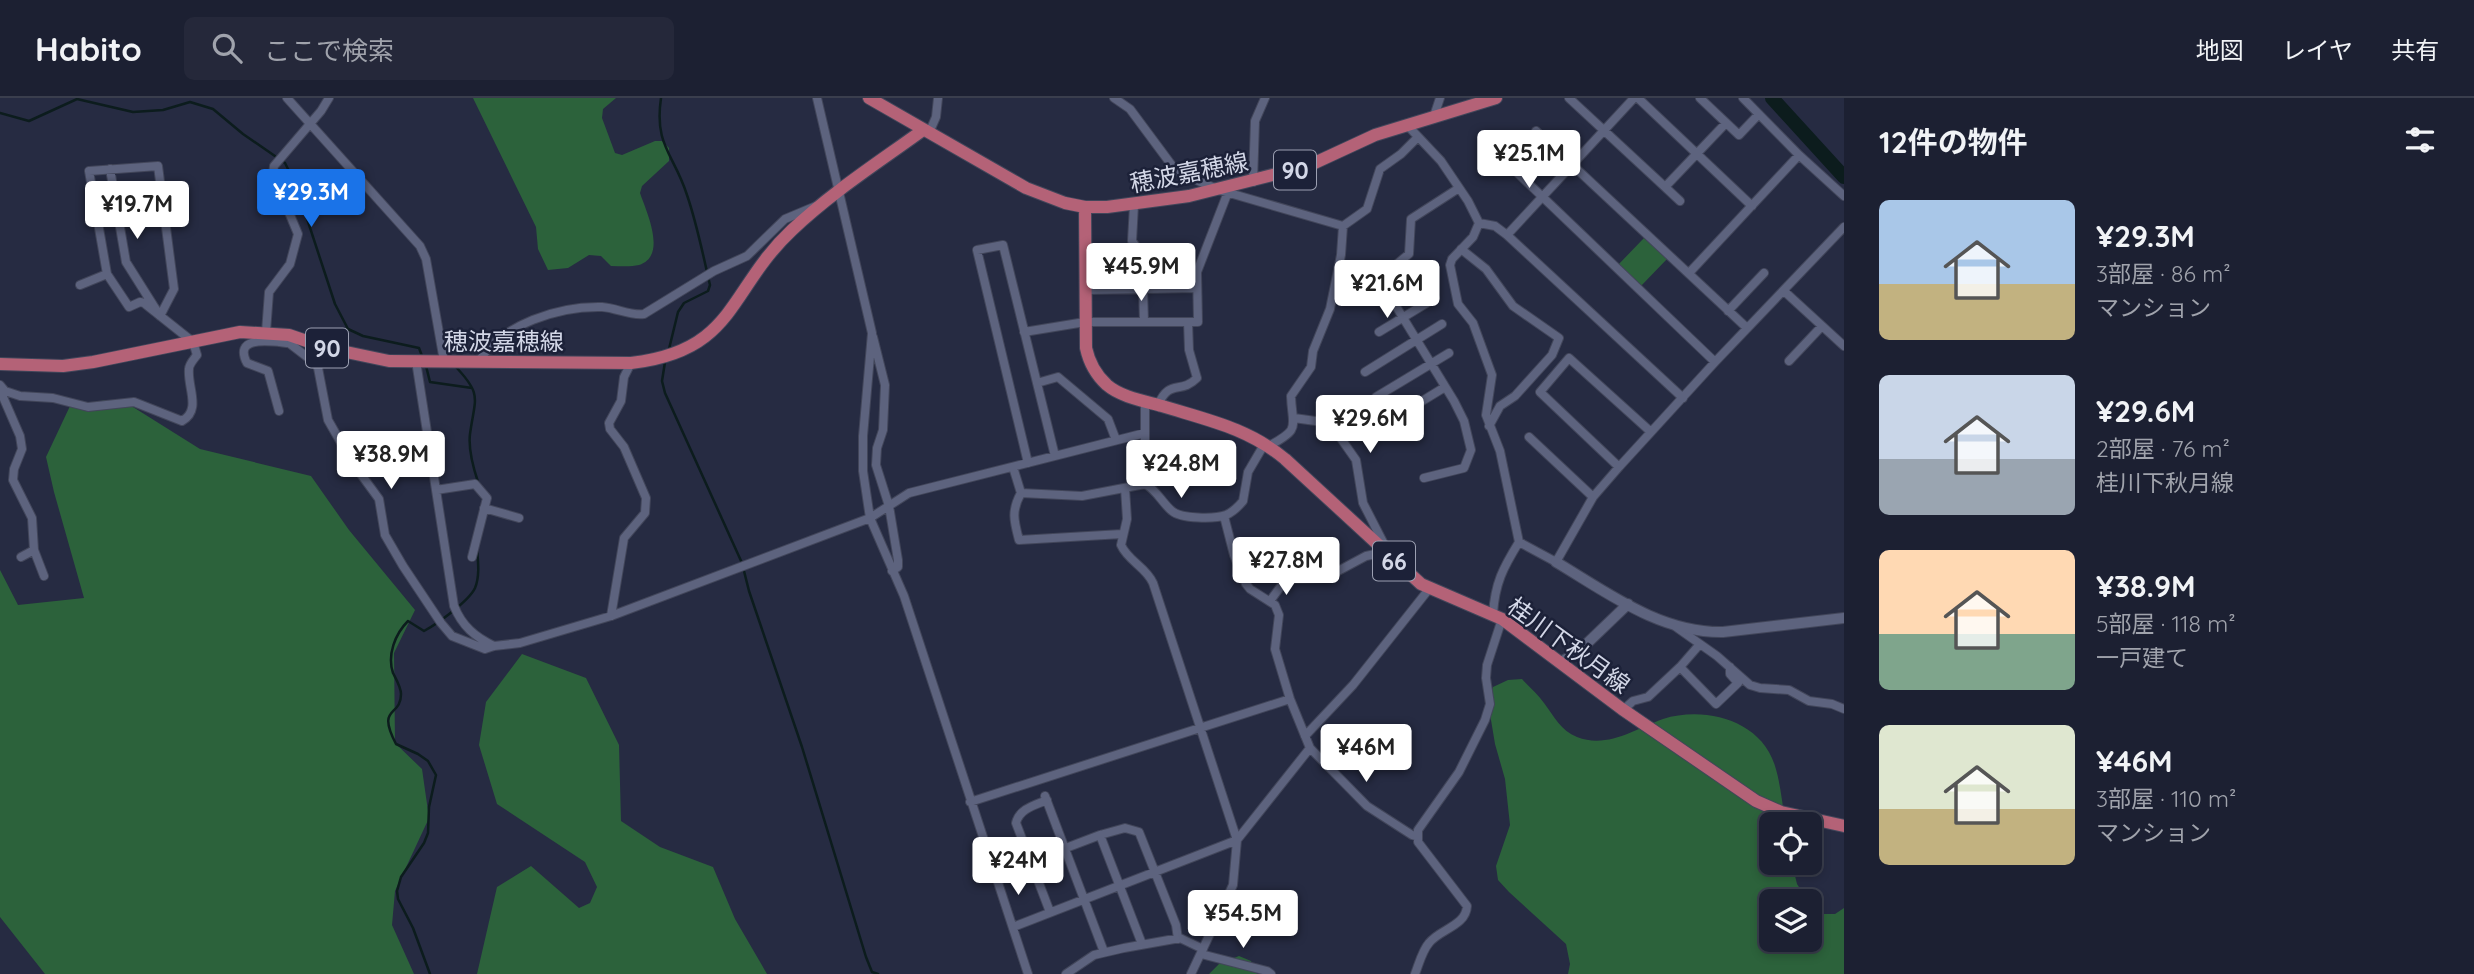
<!DOCTYPE html>
<html lang="ja">
<head>
<meta charset="utf-8">
<style>
  :root { --surface:#1c2032; --page:#25283a; --text:#f1f3f6; --muted:#a0a3ac; --line:#3a3e4d; --accent:#1a73e8 }
  body { margin:0; font-family:Quicksand,"Noto Sans JP",sans-serif; background:var(--page); color:var(--text); height:100vh; display:flex; flex-direction:column; font-size:26px; white-space:nowrap }
  * { box-sizing:border-box; margin:0 }
  p { font-size:23px; color:var(--muted) }
  .icon { flex:none; width:38px; height:38px; fill:none; stroke:currentColor; stroke-width:2; stroke-linecap:round; stroke-linejoin:round }
  .map { position:relative; flex:1; overflow:hidden }
  .sheet { display:flex; flex-direction:column; background:var(--surface); width:630px }
  .sheet>* { flex:none }
  .buttons { position:absolute; left:1759px; top:714px; display:grid; gap:14px }
  .buttons a { display:grid; place-items:center; width:63px; height:63px; border-radius:10px; background:var(--surface); box-shadow:0 4px 10px #0003,0 0 0 2px var(--line); font-size:35px }
  .price { position:absolute; translate:-50% -60px; padding:0 16px; border-radius:7px; background:#fff; color:#222; font-size:23px; line-height:46px; filter:drop-shadow(0 2px 4px #0008) }
  .price::after { content:''; position:absolute; left:50%; top:42px; width:21px; height:16px; margin-left:-10px; background:inherit; clip-path:polygon(0 0,100% 0,50% 100%) }
  .price.current { background:var(--accent); color:#fff }
  ul { padding:0; list-style:none }
  li { display:flex; align-items:center; gap:21px; height:175px; padding:0 35px }
  li span { display:grid; place-items:center; flex:none; width:196px; height:140px; border-radius:10px; color:#555 }
  li>.icon { margin-inline-start:auto }
  span .icon { width:84px; height:84px; fill:#fffc; stroke-width:1 }
  li b { font-size:30px }
  h2 { display:flex; justify-content:space-between; align-items:center; height:84px; padding:0 35px; font-size:30px }
  header { display:flex; align-items:center; gap:42px; box-sizing:border-box; height:98px; padding:0 35px; background:var(--surface); border-bottom:2px solid var(--line) }
  header strong { font-size:33px }
  nav { display:flex; gap:38px; margin-inline-start:auto; font-size:24px }
  .search { width:490px; height:63px; background:var(--page); display:flex; align-items:center; gap:18px; box-sizing:border-box; padding:0 24px; border-radius:10px; color:var(--muted); font-size:26px }
  main { display:flex; flex:1; min-height:0 }
  .map>svg:first-child { display:block }
</style>
</head>
<body>
<header>
<strong>Habito</strong>
<div class="search"><svg class="icon" aria-label="search" viewBox="0 0 24 24"><circle cx="10" cy="10" r="6"/><path d="M15 15l6 6"/></svg>ここで検索</div>
<nav><a>地図</a><a>レイヤ</a><a>共有</a></nav>
</header>
<main>
<div class="map">
<svg width="1844" height="876" viewBox="0 0 1844 876">
  <rect width="100%" height="100%" fill="#262b42"/>
  <path fill="#2c623b" d="M473,0H616L603,11L602,20L615,55L622,57L655,43H662L669,50V63L642,88L640,95C646,113 668,158 639,167C631,169 620,168 611,168L601,158L589,157L568,170L548,172L538,151L536,129Z
    M1644,140L1667,161L1640,189L1617,168Z
    M107,302L125,304L200,351L311,378L349,432L415,512L394,555L395,645L422,671L429,720L395,793L392,827L414,876H45L0,819V472L18,507L84,500L54,394L46,359L70,308Z
    M522,556L586,580L619,647L621,723L660,749L713,769L735,821L767,876H477L497,789L531,768L579,810L590,805L597,789L585,764L497,706L479,647L486,604Z
    M1522,581C1529,589 1538,596 1544,605C1554,618 1561,633 1577,639C1607,651 1635,631 1663,621C1705,608 1761,622 1775,668C1781,687 1782,707 1786,726H1771V765H1792L1797,786L1808,803H1771V842H1810V805L1817,816H1835L1844,810V876H1568L1570,866L1566,846L1509,794L1498,782L1496,768L1510,727L1505,681L1495,646L1488,604L1493,589L1508,582Z
    M1239,858L1251,863L1257,876H1209L1219,866Z"/>
  <g fill="none" stroke-linecap="round" stroke-linejoin="round">
    <path stroke="#0c1c1d" stroke-width="2.5" d="M661,0C654,48 674,56 687,97C697,126 703,157 710,187L708,193L684,205L678,214L669,251
      M0,15L29,23L77,1L133,14L163,12L190,4L213,11L243,36L285,65L296,87L335,206L348,231L363,238L419,250L422,258
      M665,264L662,283L665,295L742,465L749,493L802,649L866,859L872,874L878,876
      M454,267C483,297 475,299 470,336C468,352 473,369 478,384
      M426,268L430,284L472,290
      M430,876L413,830L398,801L397,793L401,779L424,745L428,735L429,709L436,677L428,663L418,656L396,646C376,607 401,620 401,596C401,589 396,581 393,575C387,557 395,536 408,523L424,533C437,526 469,503 475,490C480,478 478,463 477,451"/>
    <path stroke="#0c1c1d" stroke-width="14" d="M1772,0L1844,79"/>
    <defs>
      <path id="street" d="M287,0L420,148L426,161L444,263
        M817,0L872,235L863,338V373L870,420L904,498L1028,876
        M1114,0L1130,11L1176,73L1219,92L1343,128L1367,111L1380,71L1401,56L1417,40
        M1569,0L1665,89L1726,25
        M1638,0L1752,108
        M1700,0L1739,37L1758,17
        M1743,0L1799,57L1844,98
        M1433,21L1440,0
        M1408,28L1441,63L1468,103L1479,125L1473,139L1452,161L1450,167L1458,206L1473,225L1492,277L1486,317L1500,353L1519,444C1503,470 1495,485 1493,516
        M1536,33L1747,230
        M929,35L936,19L938,0
        M1505,63L1715,264
        M1253,84L1255,23L1265,0
        M1665,89L1680,103
        M1134,107L1132,143L1142,157L1144,224
        M1479,125L1495,128L1507,137L1683,300
        M1507,137L1634,0
        M1461,151L1486,171L1513,208L1559,240L1552,257L1515,298L1500,308L1489,328
        M1689,175L1799,57
        M80,187L107,176
        M1085,192L1196,190
        M1784,193L1844,248
        M1389,198L1423,179
        M1728,213L1764,175
        M266,234L269,194L290,166L298,136L273,76L274,68L321,13L329,0
        M1024,234L1085,224H1188
        M1379,234L1435,200
        M289,237V245L315,265L318,270L328,322L352,364L379,401L385,437L403,468L441,525L452,538L485,551L494,548L520,545L611,518L870,420L909,395L1145,335
        M873,239L885,287L883,332L877,350L876,367L889,408L898,462V469L892,473
        M416,263L454,508C462,528 475,539 494,548
        M1789,263L1822,228
        M478,264C503,226 558,208 602,209C617,210 630,218 644,216L714,173L747,158L785,121L816,108
        M1365,274L1442,226
        M1037,285L1058,279L1108,321L1116,342
        M0,287L5,293L20,298L53,300L88,309L134,304L182,323C202,312 187,289 189,271C189,266 194,261 197,257L193,244L144,205L140,204L129,209L107,176L89,73L158,68L174,191L160,218L126,164L110,71
        M0,292L20,338L22,351L14,371L13,382L32,420L34,452L44,478
        M1376,299L1449,255
        M1158,307C1170,280 1180,297 1197,280L1189,252L1188,224H1198L1197,174L1228,94
        M279,313L268,273L247,265C232,236 274,244 289,245
        M1388,324L1445,289
        M1529,339L1593,399
        M1269,348C1302,330 1292,330 1291,298L1311,269L1313,253L1330,211L1341,157L1343,128
        M1028,365L977,152L1003,147L1055,358
        M1013,369L1021,395L1082,398L1145,386C1157,392 1162,405 1172,413C1181,421 1215,421 1226,417C1233,414 1238,409 1243,403L1248,374L1265,345
        M1619,369L1540,294L1569,260L1651,334
        M1424,380L1464,370L1471,352L1464,323L1454,303L1383,187L1386,175L1409,156L1411,121L1459,90
        M1145,386V304
        M1125,390L1127,421L1121,447C1128,463 1146,469 1153,485L1237,742L1233,787L1191,876
        M436,392L475,386L487,400L472,459
        M1021,395C1011,413 1014,423 1019,442L1122,436
        M484,410L519,420
        M1224,418L1234,457L1246,486L1250,491L1275,507L1279,517L1275,551L1290,601L1310,650L1367,708L1412,737L1416,738
        M1519,444L1556,464L1593,399L1619,369L1715,264L1844,129
        M21,459L34,452
        M1270,503L1281,488L1292,481L1325,480L1366,458L1385,454L1383,444L1363,405L1356,362L1330,325L1294,320
        M611,518L624,440L645,415L646,400L624,349L610,331L609,325L621,303L624,279L631,265
        M1676,529L1717,558L1750,587L1760,590L1789,592L1809,603L1832,606L1844,611
        M1700,546L1680,569L1716,606L1738,585L1730,576V569
        M1623,612L1633,603L1648,599L1680,569
        M1305,638L1353,587L1429,491
        M1045,698L1104,854
        M1047,702C1035,707 1019,711 1016,725L1050,814
        M970,704L1290,601
        M1100,737L1125,730L1139,734L1176,827L1178,841
        M995,777L1100,737L1142,846
        M1013,829L1237,742L1310,650
        M1201,856L1267,873L1271,876
        M1066,876L1094,857L1124,850L1180,840L1203,851
        M1415,876C1419,866 1422,853 1429,845C1440,831 1466,828 1467,808L1418,744V732L1459,674L1485,622L1490,606L1486,580L1487,567L1502,521"/>
      <path id="secondary" d="M1556,464C1608,495 1660,535 1723,534L1844,520
        M1561,564L1578,554L1628,506"/>
      <path id="primary" d="M869,0L1026,90L1065,105L1085,109H1107L1189,98L1308,68L1375,37L1496,0
        M1085,109L1086,250C1089,264 1096,277 1107,287C1121,299 1144,303 1162,308C1207,322 1248,330 1285,361L1421,486L1502,521L1622,611L1756,703L1781,714L1844,728
        M0,266L63,268L93,264L240,234L289,237L327,250L389,263L631,265C736,253 728,192 792,132C832,94 879,64 923,32"/>
    </defs>
    <use href="#street" stroke="#42465a" stroke-width="10"/>
    <use href="#secondary" stroke="#42465a" stroke-width="12"/>
    <use href="#primary" stroke="#42465a" stroke-width="14"/>
    <use href="#street" stroke="#5d637e" stroke-width="8"/>
    <use href="#secondary" stroke="#5d637e" stroke-width="10"/>
    <use href="#primary" stroke="#b46277" stroke-width="12"/>
  </g>
  <g text-anchor="middle" dominant-baseline="central" stroke-width="5" stroke-linejoin="round" paint-order="stroke">
    <g fill="#1c2138" stroke="#9ca0b2" stroke-width="2">
      <rect x="1274" y="52.5" width="42" height="39" rx="5"/>
      <rect x="306" y="230.5" width="42" height="39" rx="5"/>
      <rect x="1373" y="443.5" width="42" height="39" rx="5"/>
    </g>
    <g font-size="23" font-weight="bold" fill="#d3d7e7">
      <text x="1295" y="72">90</text>
      <text x="327" y="250">90</text>
      <text x="1394" y="463">66</text>
    </g>
    <g font-size="24" fill="#d3d7e7" stroke="#1c2138">
      <text transform="translate(1189 74) rotate(-11)">穂波嘉穂線</text>
      <text x="504" y="243">穂波嘉穂線</text>
      <text transform="translate(1569 547) rotate(36)">桂川下秋月線</text>
    </g>
  </g>
</svg>
<div class="buttons">
<a><svg class="icon" aria-label="locate" viewBox="0 0 24 24"><circle cx="12" cy="12" r="6"/><path d="M12 2v4M12 18v4M2 12h4M18 12h4"/></svg></a>
<a><svg class="icon" aria-label="layers" viewBox="0 0 24 24"><path d="M12 4l9 5-9 5-9-5zM3 14l9 5 9-5"/></svg></a>
</div>
<b class="price" style="left:1529px;top:92px">¥25.1M</b>
<b class="price current" style="left:311px;top:131px">¥29.3M</b>
<b class="price" style="left:137px;top:143px">¥19.7M</b>
<b class="price" style="left:1141px;top:205px">¥45.9M</b>
<b class="price" style="left:1387px;top:222px">¥21.6M</b>
<b class="price" style="left:1370px;top:357px">¥29.6M</b>
<b class="price" style="left:391px;top:393px">¥38.9M</b>
<b class="price" style="left:1181px;top:402px">¥24.8M</b>
<b class="price" style="left:1286px;top:499px">¥27.8M</b>
<b class="price" style="left:1366px;top:686px">¥46M</b>
<b class="price" style="left:1018px;top:799px">¥24M</b>
<b class="price" style="left:1243px;top:852px">¥54.5M</b>
</div>
<section class="sheet">
<h2>12件の物件<svg class="icon" aria-label="filters" viewBox="0 0 24 24"><path d="M4 7h16M4 17h16"/><circle cx="9" cy="7" r="2"/><circle cx="15" cy="17" r="2"/></svg></h2>
<ul>
<li><span style="background:linear-gradient(#a9c7e8 60%,#c2b280 0)"><svg class="icon" aria-label="home" viewBox="0 0 24 24"><path d="M3 11l9-7 9 7M6 9v11h12V9"/></svg></span><div><b>¥29.3M</b><p>3部屋 · 86 m²</p><p>マンション</p></div></li>
<li><span style="background:linear-gradient(#c9d6e8 60%,#9aa5b1 0)"><svg class="icon" aria-label="home" viewBox="0 0 24 24"><path d="M3 11l9-7 9 7M6 9v11h12V9"/></svg></span><div><b>¥29.6M</b><p>2部屋 · 76 m²</p><p>桂川下秋月線</p></div></li>
<li><span style="background:linear-gradient(#ffd9b3 60%,#7fa58c 0)"><svg class="icon" aria-label="home" viewBox="0 0 24 24"><path d="M3 11l9-7 9 7M6 9v11h12V9"/></svg></span><div><b>¥38.9M</b><p>5部屋 · 118 m²</p><p>一戸建て</p></div></li>
<li><span style="background:linear-gradient(#dfe7d0 60%,#c2b280 0)"><svg class="icon" aria-label="home" viewBox="0 0 24 24"><path d="M3 11l9-7 9 7M6 9v11h12V9"/></svg></span><div><b>¥46M</b><p>3部屋 · 110 m²</p><p>マンション</p></div></li>
</ul>
</section>
</main>
</body>
</html>
